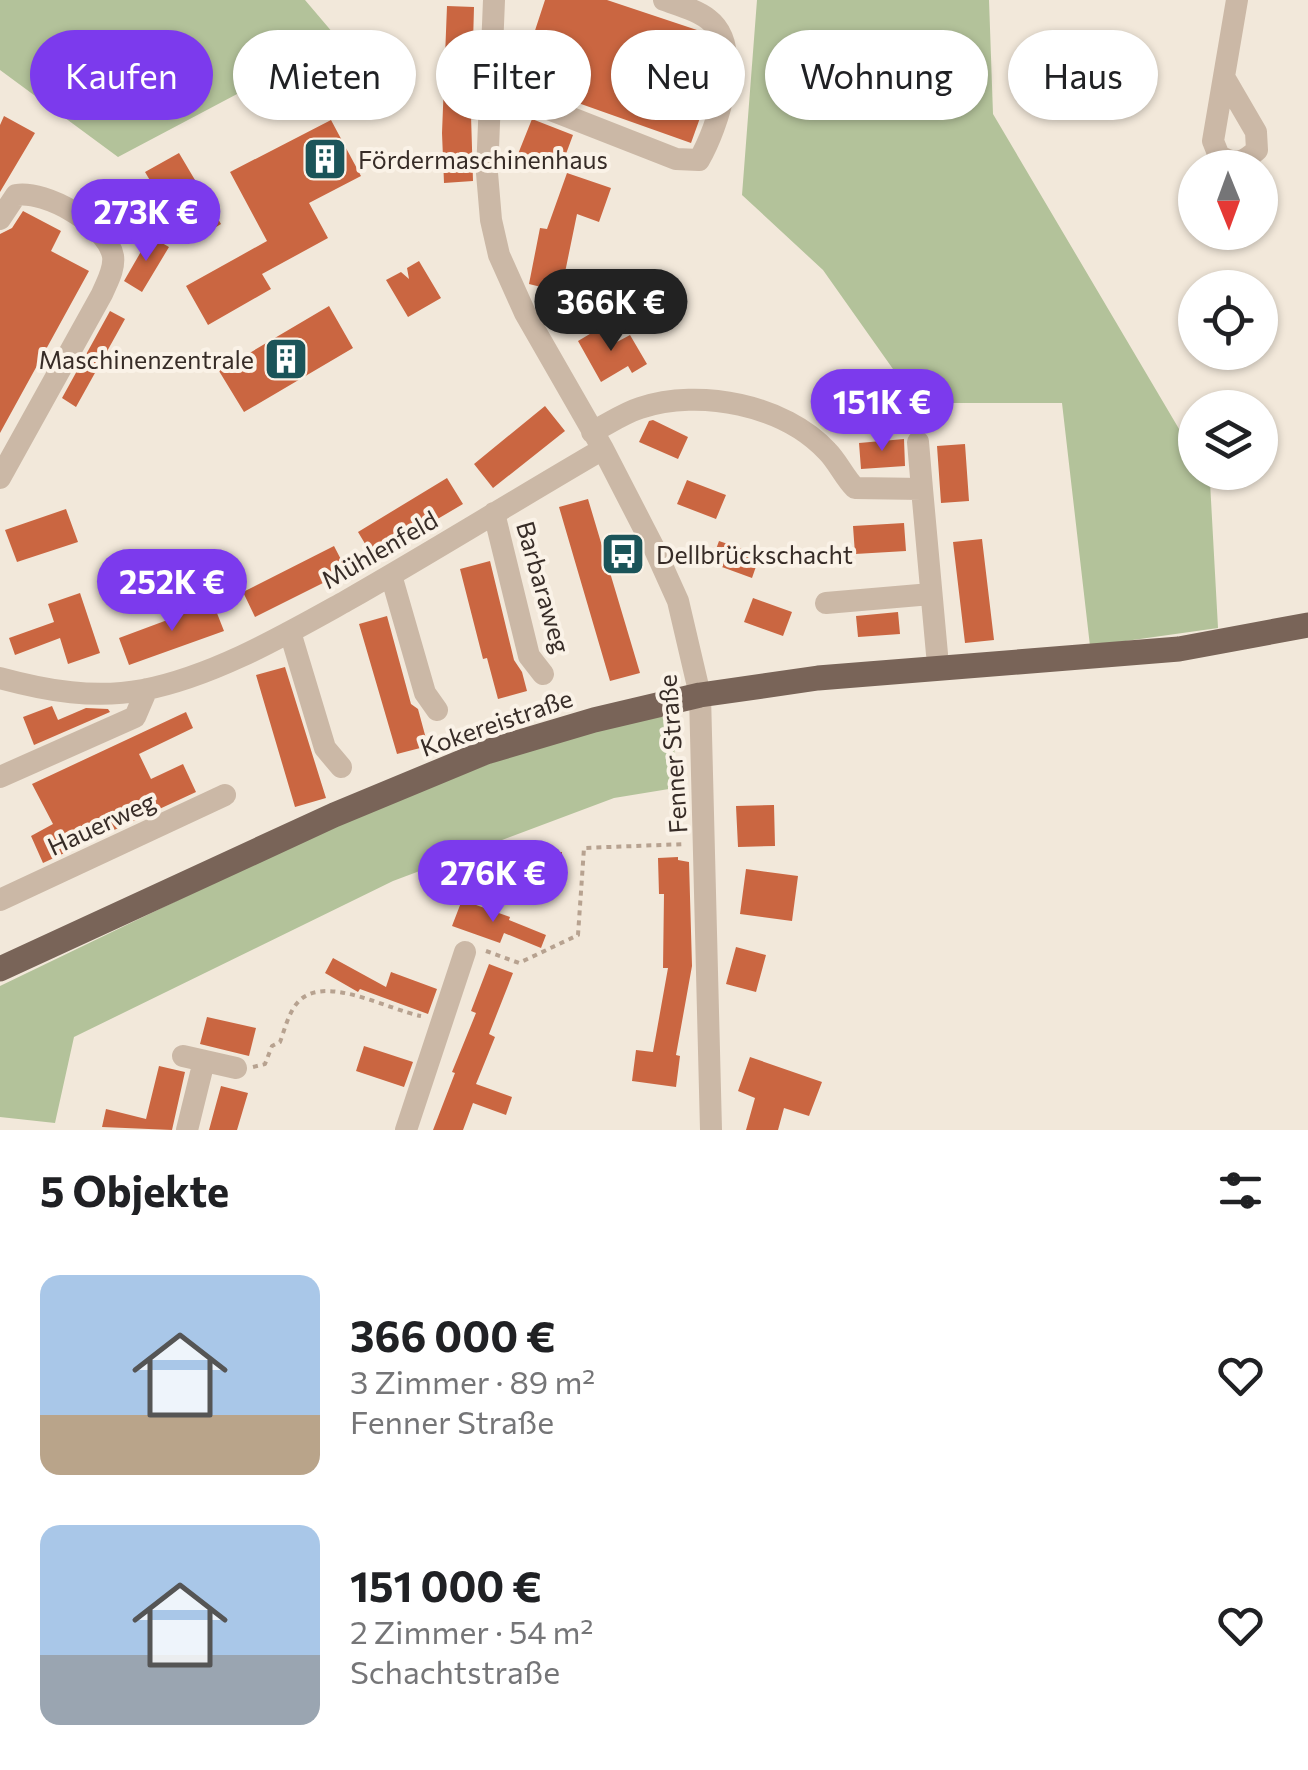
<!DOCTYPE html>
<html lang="de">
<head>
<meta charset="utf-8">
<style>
  :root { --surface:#fff; --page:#f6f6f6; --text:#202124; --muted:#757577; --accent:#7c3aed }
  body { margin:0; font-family:Commissioner,sans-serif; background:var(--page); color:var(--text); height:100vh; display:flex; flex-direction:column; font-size:38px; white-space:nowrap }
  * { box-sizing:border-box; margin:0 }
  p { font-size:32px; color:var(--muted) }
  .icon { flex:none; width:55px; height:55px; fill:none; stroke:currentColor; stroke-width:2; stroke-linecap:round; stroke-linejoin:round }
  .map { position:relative; height:1130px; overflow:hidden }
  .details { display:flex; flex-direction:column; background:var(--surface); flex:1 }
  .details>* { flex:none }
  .banner { position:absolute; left:30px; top:30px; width:1250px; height:90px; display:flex; gap:20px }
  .needle { width:65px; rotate:179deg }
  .tools { position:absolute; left:1178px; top:150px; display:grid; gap:20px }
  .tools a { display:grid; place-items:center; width:100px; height:100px; border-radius:50%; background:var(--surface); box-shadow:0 2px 8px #0004; font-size:50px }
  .price { position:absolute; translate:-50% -85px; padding:0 22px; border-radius:35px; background:var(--accent); color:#fff; font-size:32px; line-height:65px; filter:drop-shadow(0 2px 5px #0008) }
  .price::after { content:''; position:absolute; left:50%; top:60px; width:30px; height:22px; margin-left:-15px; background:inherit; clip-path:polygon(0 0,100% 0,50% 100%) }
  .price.active { background:#222; color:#fff }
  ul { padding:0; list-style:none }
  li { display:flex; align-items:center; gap:30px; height:250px; padding:0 40px }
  li span { display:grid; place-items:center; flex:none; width:280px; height:200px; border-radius:20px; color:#555 }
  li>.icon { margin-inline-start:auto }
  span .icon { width:120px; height:120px; fill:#fffc; stroke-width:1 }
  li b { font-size:42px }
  h2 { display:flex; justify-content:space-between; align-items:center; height:120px; padding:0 40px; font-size:42px }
  .tag { padding:0 35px; border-radius:45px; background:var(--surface); box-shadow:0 2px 8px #0004; font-size:35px; line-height:90px }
  .tag.active { background:var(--accent); color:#fff }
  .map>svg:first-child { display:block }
</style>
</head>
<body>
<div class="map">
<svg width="1308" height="1130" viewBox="0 0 1308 1130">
  <rect width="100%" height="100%" fill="#f2e8da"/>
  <path fill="#b3c29a" d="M0,0H305L339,40L118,157L0,70Z
    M757,0H989L993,114L1195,456V472L1204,473L1210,482L1218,628L1090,646L1062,403H917L823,270L742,195Z
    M674,714L675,788L614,798L393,881L74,1037L55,1123L0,1117V986L340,822L491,763L599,728Z"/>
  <path fill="#ca6641" d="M545,0H607L697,30L686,64L711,73L705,104L691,143L550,93L557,71L525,61Z
    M447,6L474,7L471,115L473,181L444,183L442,133Z
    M4,116L35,133L0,192V125Z
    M532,119L573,135L560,170L518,154Z
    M331,120L361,176L309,203L328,238L262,274L271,289L208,325L186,286L267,241L230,172Z
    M179,153L221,224L188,244L145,172Z
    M567,173L611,188L599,222L577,214L561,292L529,284L540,228L547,229Z
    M23,211L61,231L51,251L89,271L0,433V234L12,228Z
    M150,236L169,247L142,292L124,281Z
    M419,261L441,298L408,317L386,280L401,272L409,279L407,268Z
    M329,306L353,348L244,412L219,371Z
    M110,311L125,319L76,407L62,398Z
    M605,325L615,343L630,335L647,364L632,373L628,366L601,382L578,341Z
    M545,406L565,431L493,488L474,464Z
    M653,420L688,437L678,459L639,442L649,421Z
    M904,439L905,466L861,469L859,443Z
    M965,444L969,501L941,503L937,446Z
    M447,478L463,504L373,557L358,532Z
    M687,480L726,495L716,519L677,504Z
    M588,499L640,673L610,681L559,507Z
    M66,509L78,542L17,562L5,530Z
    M904,523L906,551L855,554L853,526Z
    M982,539L994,640L965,643L953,542Z
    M719,541L760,555L752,578L711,563Z
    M334,546L347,571L255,617L243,592Z
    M490,561L514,660L522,672L527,691L498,699L487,658L483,659L460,569Z
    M80,593L100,653L68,664L60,638L15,655L9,638L54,622L48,604Z
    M753,598L792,612L783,636L744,622Z
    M213,603L224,631L129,665L119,638Z
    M898,612L900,634L858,637L856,616Z
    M387,616L411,704L418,709L428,746L397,754L359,624Z
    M285,667L326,798L295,807L256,675Z
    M52,706L58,720L86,708L108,709L110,712L34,745L23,717Z
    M186,712L193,728L139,754L151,779L183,764L196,792L43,863L31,836L53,824L32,784Z
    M774,805L775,846L738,847L736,806Z
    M562,852V868H559L561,887L541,889L540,853Z
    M678,857V860L689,862L692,966L676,1055L680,1056L676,1087L632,1081L636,1050L653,1052L668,968H663L664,894H659L658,858Z
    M746,869L798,876L792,921L740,914Z
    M462,900L510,917L509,920L546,935L541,948L504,933L500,943L452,926Z
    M736,947L766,955L756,992L726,984Z
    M333,958L386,987L391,972L437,989L428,1014L360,989L358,992L325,973Z
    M489,964L513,973L489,1034L495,1037L476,1084L512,1097L506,1115L473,1103L463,1130H433L455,1073L452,1072L476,1013L471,1011Z
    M207,1017L256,1028L249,1056L200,1044Z
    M364,1046L413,1062L404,1087L356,1071Z
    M750,1057L822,1082L809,1116L784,1108L778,1130H746L755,1098L738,1091Z
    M159,1066L185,1072L172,1130L102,1127L106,1109L146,1119Z
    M221,1086L248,1093L237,1130H209Z"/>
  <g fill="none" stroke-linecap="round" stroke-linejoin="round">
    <path stroke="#b7a290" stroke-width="4" stroke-dasharray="5 5" stroke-linecap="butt" d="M486,951L519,963L578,935L584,848L686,844
      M253,1067L265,1064L272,1046L280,1042C285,1029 289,1010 300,1000C327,975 389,1010 421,1016"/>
    <path stroke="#cbb8a6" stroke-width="22" d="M494,0L487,173L491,220L499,255L525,313L603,449L655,550L678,601L700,695L711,1130
      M1224,77L1256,132L1257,150C1243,163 1236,165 1219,156L1213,141L1237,0
      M490,86L676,159L699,160C718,127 745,47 708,19C697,10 678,5 664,0
      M0,219L16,195C46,190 107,225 113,256C115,269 107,282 102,294L0,478
      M592,432C608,424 624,413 640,408C700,388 784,405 827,451C838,462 844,477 855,488L922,489L937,654
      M918,442L922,489
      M494,513L529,656L543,674
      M391,575L425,693L437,710
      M826,603L931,594
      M290,632L325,748L341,767
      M0,678C48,691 94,699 143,690C214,676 283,636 346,601C432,552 517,499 603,449
      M0,777L135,717L147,689
      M0,900L225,795
      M183,1056L236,1068
      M187,1130L204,1061
      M406,1130L465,952"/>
    <path stroke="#796458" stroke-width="25" d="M0,969L334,815L486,752L594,720L700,695L818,678L1179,649L1308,625"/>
  </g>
  <defs>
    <symbol id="building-square" viewBox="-11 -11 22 22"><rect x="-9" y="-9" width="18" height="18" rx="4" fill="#1b5459" stroke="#faf2e7"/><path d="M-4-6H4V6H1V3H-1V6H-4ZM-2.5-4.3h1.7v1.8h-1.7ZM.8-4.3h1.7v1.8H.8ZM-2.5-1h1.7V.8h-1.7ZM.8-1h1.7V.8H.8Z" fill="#fff"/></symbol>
    <symbol id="bus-square" viewBox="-11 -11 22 22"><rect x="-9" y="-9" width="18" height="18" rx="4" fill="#1b5459" stroke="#faf2e7"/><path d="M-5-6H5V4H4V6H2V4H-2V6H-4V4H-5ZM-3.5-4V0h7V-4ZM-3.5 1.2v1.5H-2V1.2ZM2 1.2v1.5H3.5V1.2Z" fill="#fff"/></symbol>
  </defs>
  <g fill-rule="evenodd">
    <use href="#building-square" x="300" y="134" width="50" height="50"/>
    <use href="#building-square" x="261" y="334" width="50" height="50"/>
    <use href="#bus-square" x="598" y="529" width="50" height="50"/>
  </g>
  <g text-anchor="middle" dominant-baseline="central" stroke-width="8" stroke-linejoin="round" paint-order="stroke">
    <g font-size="25" fill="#372c27" stroke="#faf2e7" text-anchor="start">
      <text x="358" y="159">Fördermaschinenhaus</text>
      <text x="254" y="359" text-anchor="end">Maschinenzentrale</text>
      <text x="656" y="554">Dellbrückschacht</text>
    </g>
    <g font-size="25" fill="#372c27" stroke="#faf2e7">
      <text transform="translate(379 549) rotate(-30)">Mühlenfeld</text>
      <text transform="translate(544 587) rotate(74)">Barbaraweg</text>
      <text transform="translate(496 722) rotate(-19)">Kokereistraße</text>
      <text transform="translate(672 754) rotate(-94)">Fenner Straße</text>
      <text transform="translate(101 823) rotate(-25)">Hauerweg</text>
    </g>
  </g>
</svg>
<div class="tools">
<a><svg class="needle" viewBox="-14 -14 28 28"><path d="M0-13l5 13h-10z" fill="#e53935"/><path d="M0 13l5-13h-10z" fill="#757577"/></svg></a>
<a><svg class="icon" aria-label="locate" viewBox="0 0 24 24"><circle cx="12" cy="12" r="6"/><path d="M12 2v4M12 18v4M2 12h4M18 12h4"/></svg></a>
<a><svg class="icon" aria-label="layers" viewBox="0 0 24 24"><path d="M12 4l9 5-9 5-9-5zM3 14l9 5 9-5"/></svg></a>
</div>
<b class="price" style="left:146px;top:264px">273K €</b>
<b class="price active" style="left:611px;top:354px">366K €</b>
<b class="price" style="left:882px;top:454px">151K €</b>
<b class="price" style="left:172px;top:634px">252K €</b>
<b class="price" style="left:493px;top:925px">276K €</b>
<div class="banner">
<a class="tag active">Kaufen</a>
<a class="tag">Mieten</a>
<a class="tag">Filter</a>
<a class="tag">Neu</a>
<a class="tag">Wohnung</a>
<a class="tag">Haus</a>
</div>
</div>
<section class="details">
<h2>5 Objekte<svg class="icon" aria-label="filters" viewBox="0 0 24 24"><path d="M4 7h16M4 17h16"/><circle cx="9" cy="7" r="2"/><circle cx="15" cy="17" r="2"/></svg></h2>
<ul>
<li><span style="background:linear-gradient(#a9c7e8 70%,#b9a48a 0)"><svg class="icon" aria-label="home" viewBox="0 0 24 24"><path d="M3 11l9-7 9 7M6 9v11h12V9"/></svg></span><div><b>366 000 €</b><p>3 Zimmer · 89 m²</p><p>Fenner Straße</p></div><svg class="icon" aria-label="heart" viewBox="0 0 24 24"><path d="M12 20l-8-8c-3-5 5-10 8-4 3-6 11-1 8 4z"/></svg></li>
<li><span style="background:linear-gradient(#a9c7e8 65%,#9aa5b1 0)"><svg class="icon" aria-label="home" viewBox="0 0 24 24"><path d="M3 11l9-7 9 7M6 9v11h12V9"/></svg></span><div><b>151 000 €</b><p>2 Zimmer · 54 m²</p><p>Schachtstraße</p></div><svg class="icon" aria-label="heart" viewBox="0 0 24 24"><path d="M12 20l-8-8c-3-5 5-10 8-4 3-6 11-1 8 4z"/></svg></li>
</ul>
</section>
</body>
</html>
